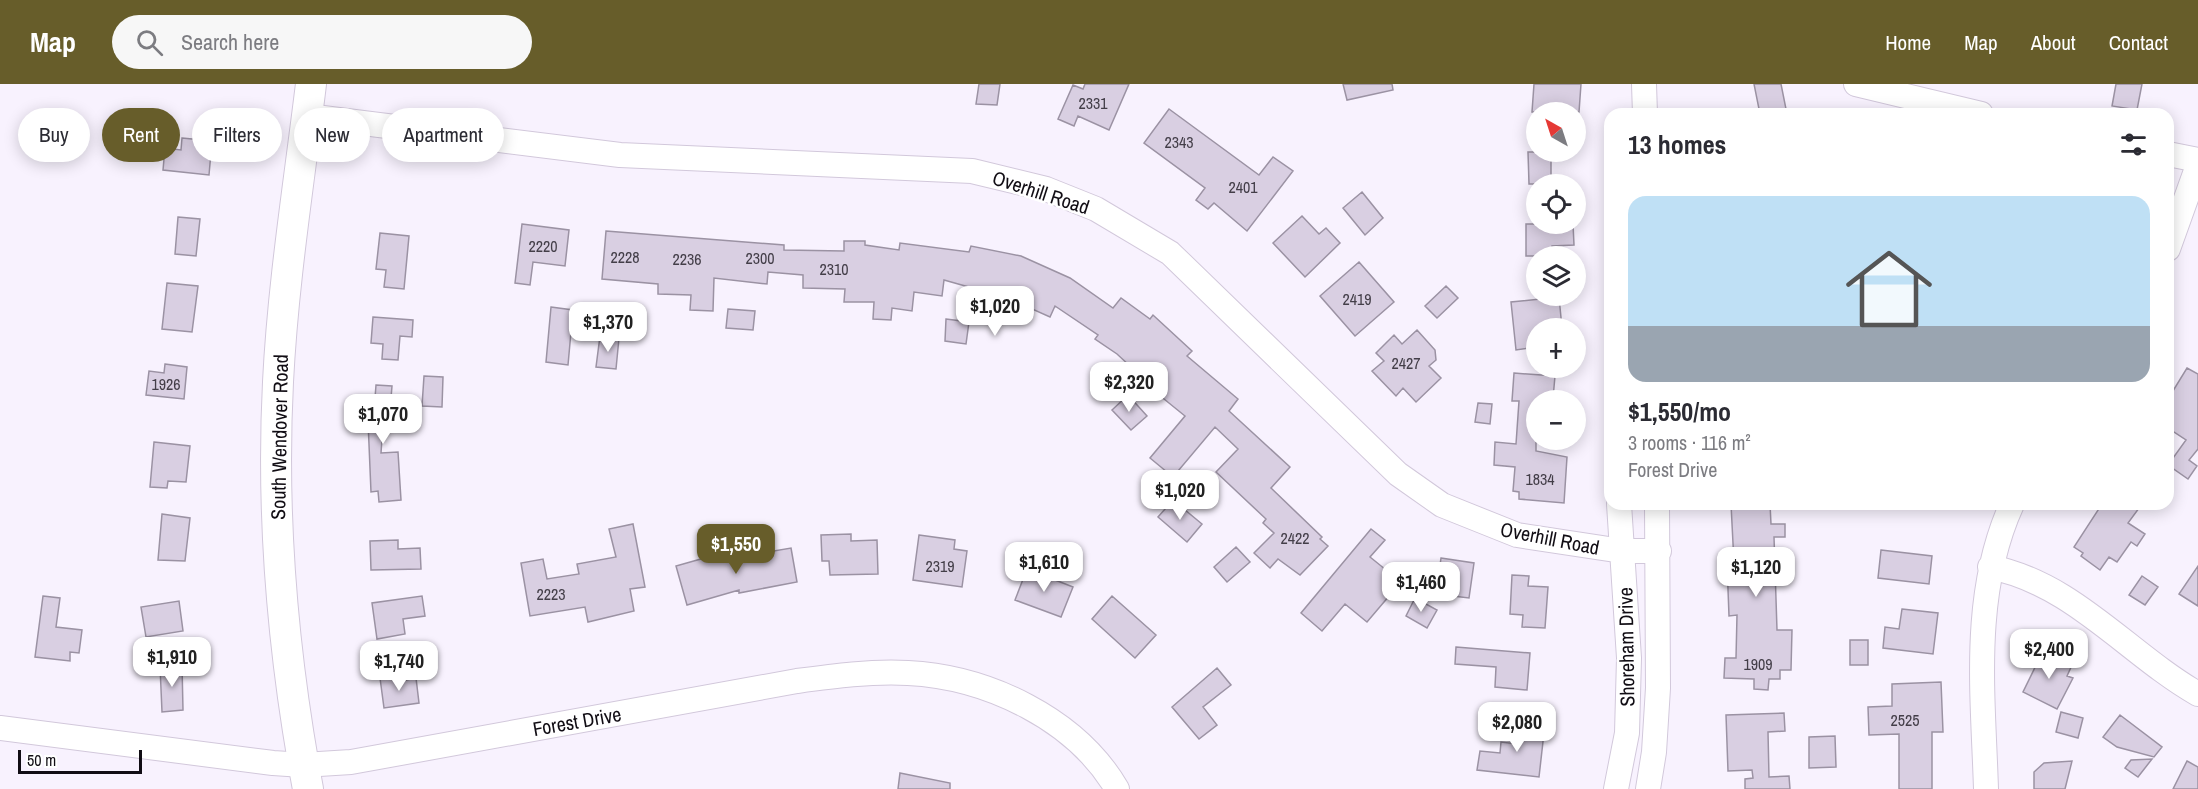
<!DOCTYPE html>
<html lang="en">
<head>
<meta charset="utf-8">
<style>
  :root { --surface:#fff; --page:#f7f7f7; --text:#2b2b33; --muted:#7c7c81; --accent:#675d2a }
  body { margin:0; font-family:"Archivo Narrow",sans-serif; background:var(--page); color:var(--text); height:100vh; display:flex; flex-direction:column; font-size:22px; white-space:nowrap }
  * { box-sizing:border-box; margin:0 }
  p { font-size:20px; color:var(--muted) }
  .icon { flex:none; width:33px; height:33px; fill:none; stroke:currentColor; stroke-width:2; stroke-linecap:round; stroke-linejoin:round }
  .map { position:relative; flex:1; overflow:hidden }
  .sheet { position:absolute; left:1604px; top:24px; width:570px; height:402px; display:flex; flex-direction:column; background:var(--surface); border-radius:18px; box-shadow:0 3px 15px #0003 }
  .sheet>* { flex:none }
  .top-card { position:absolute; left:18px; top:24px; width:570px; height:54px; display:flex; gap:12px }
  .needle { width:39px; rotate:321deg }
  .tools { position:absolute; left:1526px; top:18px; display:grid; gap:12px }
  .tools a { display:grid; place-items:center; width:60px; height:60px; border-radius:50%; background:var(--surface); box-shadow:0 3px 15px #0003; font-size:30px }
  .scale { position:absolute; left:18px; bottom:15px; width:124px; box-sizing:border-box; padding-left:6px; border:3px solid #110d14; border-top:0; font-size:16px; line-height:21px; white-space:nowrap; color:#110d14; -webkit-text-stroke:4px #fff; paint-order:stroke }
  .price { position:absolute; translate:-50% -51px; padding:0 14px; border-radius:12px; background:#fff; color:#222; font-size:20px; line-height:39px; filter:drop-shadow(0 2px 3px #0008) }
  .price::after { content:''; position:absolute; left:50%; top:36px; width:18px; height:14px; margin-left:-9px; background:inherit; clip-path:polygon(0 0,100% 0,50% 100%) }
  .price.selected { background:var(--accent); color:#fff }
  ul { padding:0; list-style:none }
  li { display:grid; align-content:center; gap:12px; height:318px; padding:0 24px }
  li span { display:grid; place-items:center; height:186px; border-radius:18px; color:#555 }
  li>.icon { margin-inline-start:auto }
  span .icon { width:108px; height:108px; fill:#fffc; stroke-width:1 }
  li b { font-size:26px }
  h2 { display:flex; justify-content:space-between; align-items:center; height:72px; padding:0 24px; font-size:26px }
  .chip { padding:0 21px; border-radius:27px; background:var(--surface); box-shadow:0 3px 15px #0003; font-size:21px; line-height:54px }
  .chip.selected { background:var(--accent); color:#fff }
  header { display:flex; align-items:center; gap:36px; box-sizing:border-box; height:84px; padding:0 30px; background:var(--accent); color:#fff }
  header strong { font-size:28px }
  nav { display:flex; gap:33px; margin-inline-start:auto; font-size:21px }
  .search { width:420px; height:54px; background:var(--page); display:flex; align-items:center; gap:15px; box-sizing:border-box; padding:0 21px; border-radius:33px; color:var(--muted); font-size:22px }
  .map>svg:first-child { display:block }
</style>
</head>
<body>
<header>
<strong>Map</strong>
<div class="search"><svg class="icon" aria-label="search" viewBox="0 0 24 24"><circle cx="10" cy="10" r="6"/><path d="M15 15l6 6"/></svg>Search here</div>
<nav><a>Home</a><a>Map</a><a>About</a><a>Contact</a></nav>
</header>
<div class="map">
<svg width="2198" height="705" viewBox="0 0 2198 705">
  <rect width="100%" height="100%" fill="#f8f2fe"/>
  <path fill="#d9cfe2" stroke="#9b92a3" stroke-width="1.5" d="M979,0H1000L997,21L976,20Z
    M1085,0H1129L1109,46L1078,32L1074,42L1058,35L1073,1L1083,5Z
    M1343,0H1392L1393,6L1347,16Z
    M1534,0H1581L1579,28H1532Z
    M1754,0H1781L1787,30H1760Z
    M2116,0H2142L2137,26L2112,22Z
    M1169,25L1259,91L1273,73L1293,87L1247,147L1214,119L1208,125L1196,116L1205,104L1144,59Z
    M182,54L212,57L209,91L163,86L165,64L181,66Z
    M129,56L144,58L143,73L128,72Z
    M1528,68H1551V100H1529Z
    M1362,108L1383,134L1365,151L1343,124Z
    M1302,132L1319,150L1326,144L1340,159L1305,193L1273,159Z
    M178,133L200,135L196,172L175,170Z
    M522,140L569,146L565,182L533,178L530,201L515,199Z
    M1526,140H1573L1574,161L1552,162V172H1526Z
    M606,147L784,161V166L844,167V157H865V161L899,166L900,159L969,168L971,162L1021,172L1070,194L1113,224L1121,214L1150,235L1153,231L1192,267L1187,272L1238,315L1229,327L1290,383L1271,404L1322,453L1320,455L1328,462L1300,491L1278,475L1270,484L1254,469L1274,449L1263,439L1266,435L1216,388L1238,365L1215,343L1173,393L1150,374L1185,332L1143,298L1145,296L1117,270L1095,255L1098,251L1055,222L1050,233L990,206V209L944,196L942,212L914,208L912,227L892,224L891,236L873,235L874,218H844L845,205L803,204V191L768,188L767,200L714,194L713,227L690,226L691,211L658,210V200L602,195Z
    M380,149L409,152L404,205L384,203L386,186L376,185Z
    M1359,178L1394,218L1355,252L1320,212Z
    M167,199L198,202L192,248L162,245Z
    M1446,202L1458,214L1437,234L1425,222Z
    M1559,213L1562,244H1536V263L1516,266L1511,218Z
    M551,223L573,226L568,281L546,278Z
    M728,225L755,227L753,246L726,244Z
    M373,233L413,236L412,253L400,252L398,276L382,275L383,260L371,259Z
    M946,235L969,238L966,260L945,257Z
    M1417,246L1435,266L1436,276L1429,282L1441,294L1416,318L1403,304L1396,312L1372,287L1384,277L1376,269L1394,251L1402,260Z
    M600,252L619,254L616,285L596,283Z
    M165,280L187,283L184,315L146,311L149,287L164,289Z
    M2187,284L2198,290V365L2189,376L2197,382L2188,395L2168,381L2186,356L2168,344V315Z
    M1514,289L1555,292L1553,314L1536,316V367L1567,373L1564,419L1519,415V408L1513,407L1515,383L1494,381L1495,358L1516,360L1519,317H1512Z
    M424,292L443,293L442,323L422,322Z
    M376,301L392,302L391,314L398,313V341L383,340L381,369L398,368L401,416L379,418L378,407L371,408L367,313L375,314Z
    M1128,311L1147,332L1131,346L1112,326Z
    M1478,319L1492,320L1490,340L1475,338Z
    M154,358L190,362L186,398L168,397L167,404L150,403Z
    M1173,416L1202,440L1187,458L1158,433Z
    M1731,420H1770L1771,440H1785V453H1774L1777,546H1792L1791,586H1780V595H1769L1768,606L1754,605V595L1724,594L1725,574H1736L1737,531L1729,532L1727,479H1734Z
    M2102,420H2142L2128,439L2145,450L2137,462L2131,458L2117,478L2109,473L2100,486L2081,472L2083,469L2074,463Z
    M162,430L190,434L185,477L158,476Z
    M633,440L645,503L630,505L634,527L588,538L585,523L530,532L521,479L543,475L547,495L579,490L577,480L616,473L609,445Z
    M1371,445L1385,456L1370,473L1401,498L1367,538L1345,520L1322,547L1301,529Z
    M851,450V457L877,456L878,490L830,491L829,477H822L821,451Z
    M919,451L955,456L954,465L967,467L962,503L913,496Z
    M398,456V465L420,464L421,485L371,486L370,457Z
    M1236,463L1250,478L1227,498L1214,483Z
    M791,464L797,498L739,509V506L687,521L676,482L715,471L717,477Z
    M1881,466L1932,472L1929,500L1878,494Z
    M1441,474L1474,479L1469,514L1436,510Z
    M2198,482V522L2179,510Z
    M1027,485L1073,503L1061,533L1015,516Z
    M1512,491L1529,492L1528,502L1548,503L1545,544L1522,543L1523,531L1510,530Z
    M2142,492L2158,503L2145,521L2129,511Z
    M43,512L60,514L56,543L82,546L79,569L70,568V577L35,573Z
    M422,512L425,532L403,535L405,550L377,555L372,519Z
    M1112,512L1156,551L1135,574L1092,535Z
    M1415,514L1437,526L1427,544L1406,532Z
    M179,517L183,547L146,553L141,523Z
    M1902,525L1938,529L1933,570L1883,564L1885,543L1899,545Z
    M1850,556H1868V581H1850Z
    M1456,563L1530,569L1527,606L1495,603L1496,583L1455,580Z
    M2043,567L2072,581L2067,592L2073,594L2057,625L2023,608Z
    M182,581L183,626L162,628L160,582Z
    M1217,584L1231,601L1203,623L1217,641L1199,655L1172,623Z
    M400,591L401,597L416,594L419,619L384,624L380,594Z
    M1941,598L1943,648H1932V705H1899V650L1869,651L1868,623L1892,622V600Z
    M2061,628L2083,634L2078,654L2056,648Z
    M1784,629L1785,647L1768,648L1769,693L1789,692L1790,705H1745V695L1753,694L1752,686L1728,687L1726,631Z
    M2120,631L2162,663L2154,673L2117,663L2103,653Z
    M1520,637L1545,640L1539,693L1477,686L1480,667L1500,669L1501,658L1517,660Z
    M1835,652L1836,683L1809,684V653Z
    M2152,675L2138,693L2125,684L2131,676Z
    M2072,677L2065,705H2034V688L2044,679Z
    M2187,677L2198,683V705H2173Z
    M900,689L950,699V705H898Z"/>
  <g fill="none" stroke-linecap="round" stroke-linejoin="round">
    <defs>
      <path id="minor" d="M1644,0L1645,30
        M1856,0L1981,30
        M307,32L620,71L972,87L1046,105L1096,125L1170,169L1398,390L1442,421L1517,451L1622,467H1659
        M2168,70L2198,76
        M2168,165L2198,81
        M1990,483C2073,499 2128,570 2198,610
        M0,644L273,679L303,681L351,678L797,597C834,592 871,587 908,589C988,593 1076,635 1117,705
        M1616,705L1627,649L1629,574L1619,420
        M1648,705L1654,668L1658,604L1657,420
        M1986,705C1983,609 1971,510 2012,420"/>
      <path id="major" d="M308,705C283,571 271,435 278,298C283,198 299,99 311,0"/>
    </defs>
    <use href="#minor" stroke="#d2c8db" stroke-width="26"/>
    <use href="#major" stroke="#d2c8db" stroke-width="32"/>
    <use href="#minor" stroke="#fff" stroke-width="24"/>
    <use href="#major" stroke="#fff" stroke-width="30"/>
  </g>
  <g text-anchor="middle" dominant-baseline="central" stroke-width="5" stroke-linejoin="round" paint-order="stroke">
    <g font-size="16" fill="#433e48">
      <text x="1093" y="19">2331</text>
      <text x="1179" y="58">2343</text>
      <text x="1243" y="103">2401</text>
      <text x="543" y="162">2220</text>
      <text x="625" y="173">2228</text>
      <text x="760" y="174">2300</text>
      <text x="687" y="175">2236</text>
      <text x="834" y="185">2310</text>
      <text x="1357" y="215">2419</text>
      <text x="1406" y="279">2427</text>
      <text x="166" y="300">1926</text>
      <text x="1540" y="395">1834</text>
      <text x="1295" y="454">2422</text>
      <text x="940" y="482">2319</text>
      <text x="551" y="510">2223</text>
      <text x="1758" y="580">1909</text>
      <text x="1905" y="636">2525</text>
    </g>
    <g font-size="20" fill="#110d14" stroke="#fff">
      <text transform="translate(1041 108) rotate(18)">Overhill Road</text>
      <text transform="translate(279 353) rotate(-89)">South Wendover Road</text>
      <text transform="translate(1550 454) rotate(11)">Overhill Road</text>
      <text transform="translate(1626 563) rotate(-91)">Shoreham Drive</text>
      <text transform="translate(577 637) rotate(-10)">Forest Drive</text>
    </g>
  </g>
</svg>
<div class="tools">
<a><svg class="needle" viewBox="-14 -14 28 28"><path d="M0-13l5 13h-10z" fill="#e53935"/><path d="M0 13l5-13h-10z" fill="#7c7c81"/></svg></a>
<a><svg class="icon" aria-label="locate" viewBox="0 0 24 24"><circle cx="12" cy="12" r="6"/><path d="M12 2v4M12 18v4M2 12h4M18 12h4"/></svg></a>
<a><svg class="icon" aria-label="layers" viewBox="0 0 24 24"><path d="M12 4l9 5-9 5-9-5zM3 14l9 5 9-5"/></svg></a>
<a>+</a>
<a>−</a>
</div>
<div class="scale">50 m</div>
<b class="price" style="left:995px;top:253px">$1,020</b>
<b class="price" style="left:608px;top:269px">$1,370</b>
<b class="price" style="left:1129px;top:329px">$2,320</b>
<b class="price" style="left:383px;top:361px">$1,070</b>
<b class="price" style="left:1180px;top:437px">$1,020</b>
<b class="price selected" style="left:736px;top:491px">$1,550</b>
<b class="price" style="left:1044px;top:509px">$1,610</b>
<b class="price" style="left:1756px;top:514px">$1,120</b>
<b class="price" style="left:1421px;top:529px">$1,460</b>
<b class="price" style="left:2049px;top:596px">$2,400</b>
<b class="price" style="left:172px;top:604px">$1,910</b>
<b class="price" style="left:399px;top:608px">$1,740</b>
<b class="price" style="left:1517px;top:669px">$2,080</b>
<div class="top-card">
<a class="chip">Buy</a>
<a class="chip selected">Rent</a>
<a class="chip">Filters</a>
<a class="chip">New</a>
<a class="chip">Apartment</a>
</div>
<section class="sheet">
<h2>13 homes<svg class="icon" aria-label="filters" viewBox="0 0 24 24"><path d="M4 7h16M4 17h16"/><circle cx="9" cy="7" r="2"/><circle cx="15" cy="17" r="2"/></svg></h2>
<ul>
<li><span style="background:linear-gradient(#bfe0f5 70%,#9aa5b1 0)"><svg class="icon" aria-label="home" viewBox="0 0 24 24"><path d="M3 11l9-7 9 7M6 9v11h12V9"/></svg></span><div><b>$1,550/mo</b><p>3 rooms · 116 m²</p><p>Forest Drive</p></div></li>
</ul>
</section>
</div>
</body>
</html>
